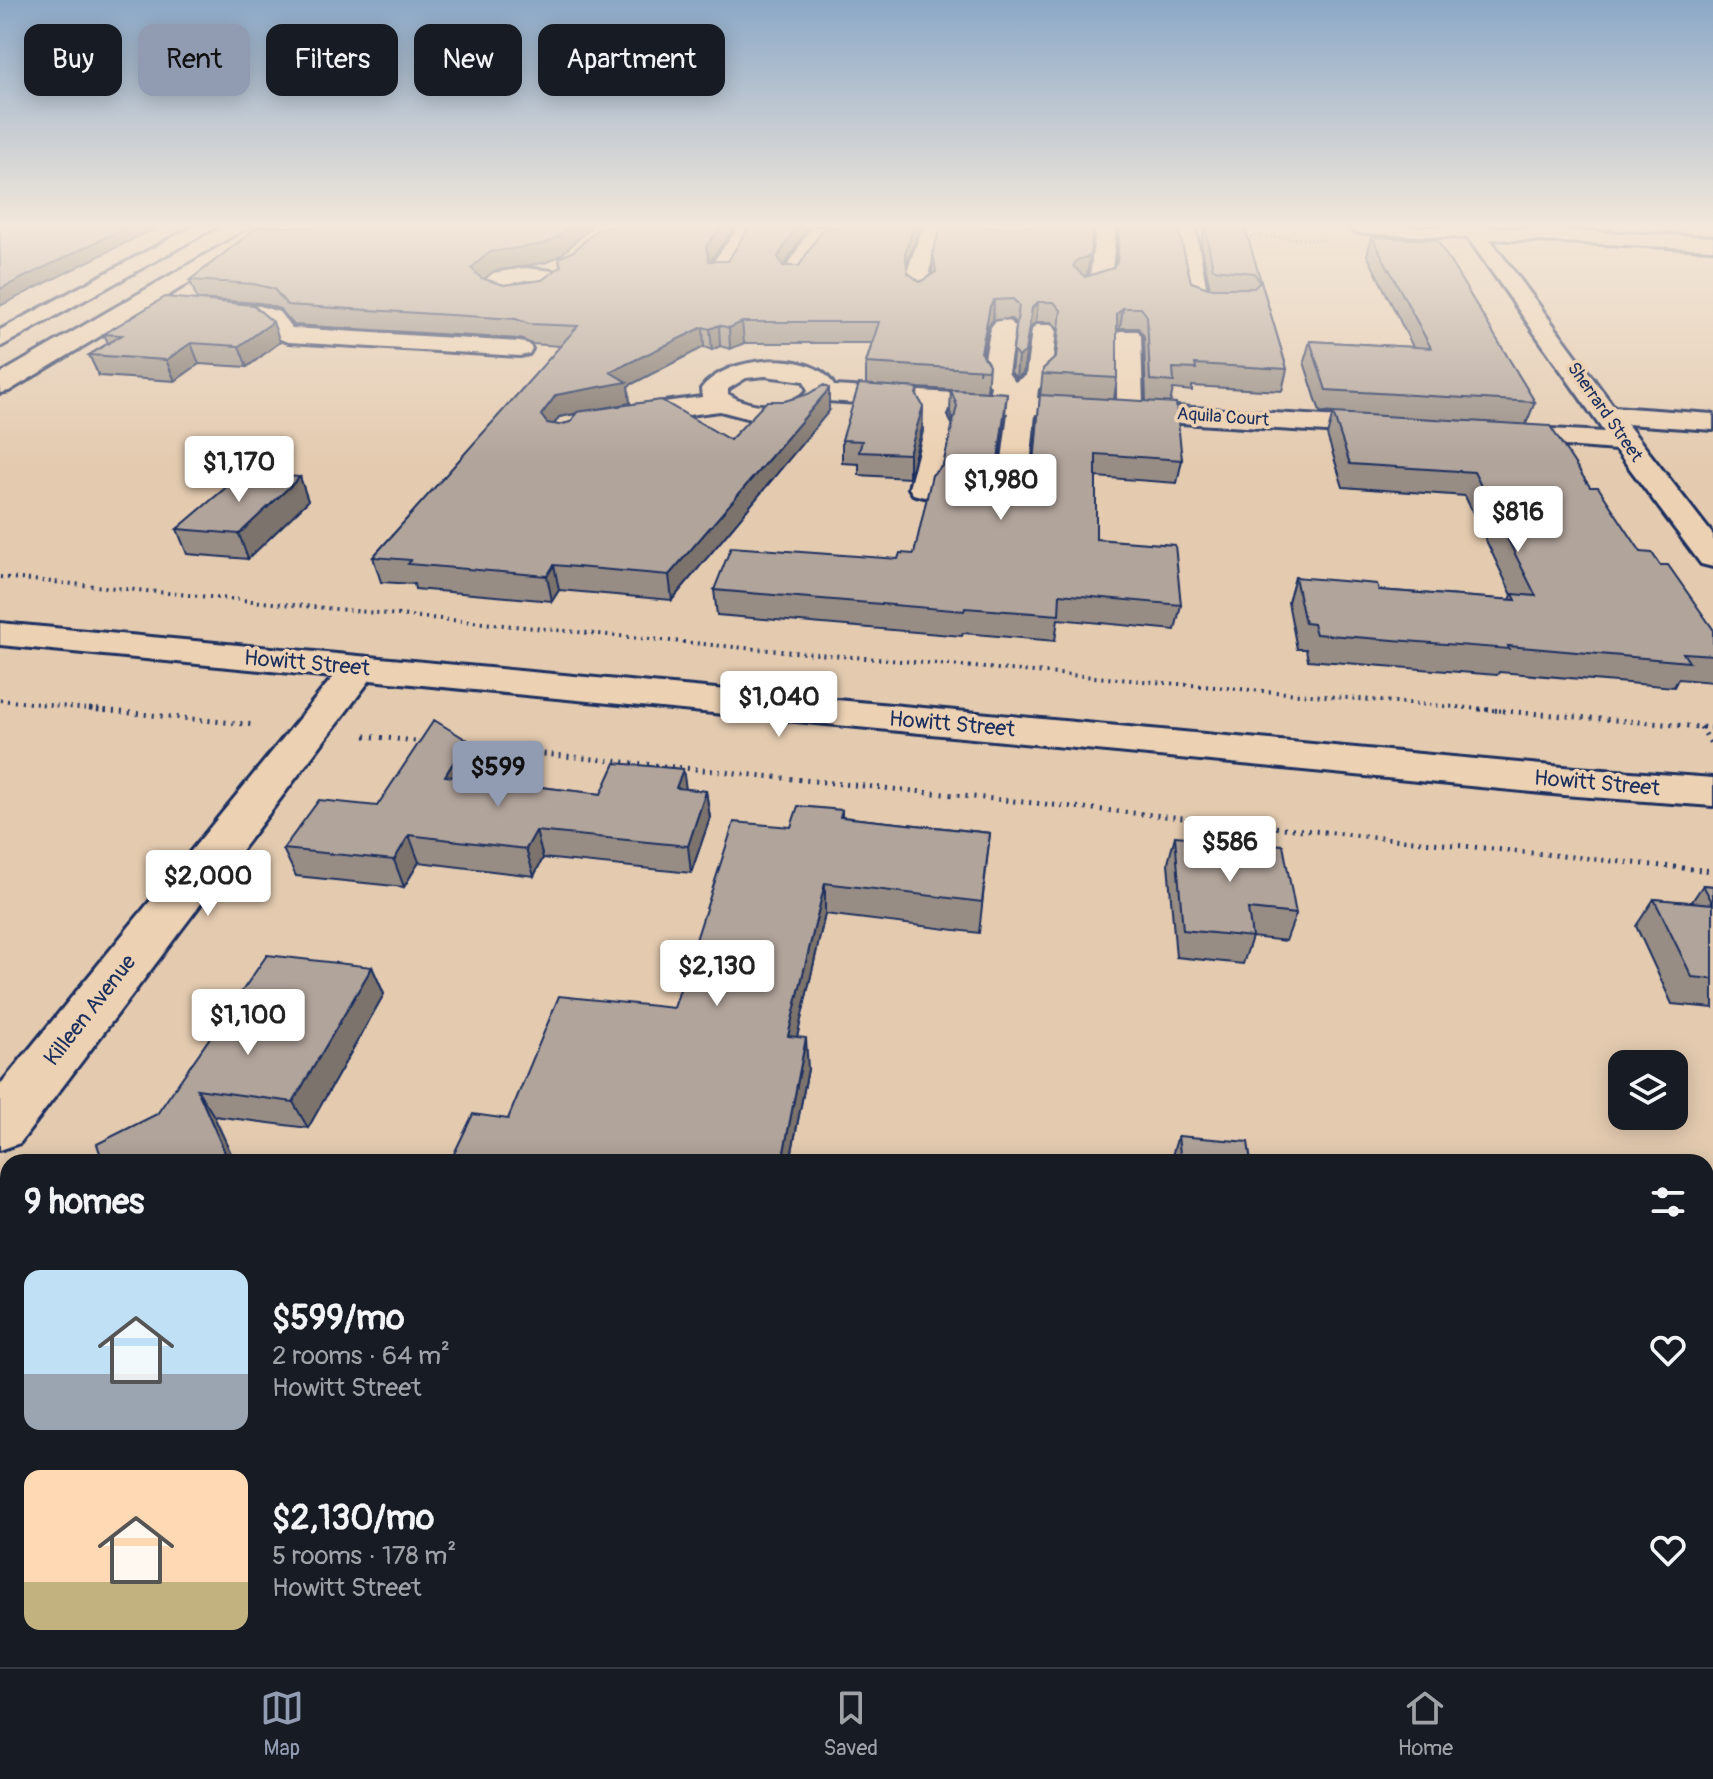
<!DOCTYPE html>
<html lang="en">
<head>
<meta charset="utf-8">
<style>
  :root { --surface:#171b24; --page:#20242c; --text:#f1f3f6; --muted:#9ea1a6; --line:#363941; --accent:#919bb2 }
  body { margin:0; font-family:Pangolin,sans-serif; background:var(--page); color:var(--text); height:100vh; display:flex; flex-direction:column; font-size:30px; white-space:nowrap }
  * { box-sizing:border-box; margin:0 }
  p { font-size:26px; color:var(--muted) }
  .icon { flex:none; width:44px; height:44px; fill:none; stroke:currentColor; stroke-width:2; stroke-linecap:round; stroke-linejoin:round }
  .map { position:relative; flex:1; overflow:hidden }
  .sheet { position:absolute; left:0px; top:1154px; width:1714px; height:514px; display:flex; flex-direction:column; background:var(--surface); border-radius:24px 24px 0 0; box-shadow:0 4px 20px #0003 }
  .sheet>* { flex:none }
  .hud { position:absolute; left:24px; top:24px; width:800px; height:72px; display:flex; gap:16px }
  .fabs { position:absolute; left:1608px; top:1050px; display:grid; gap:16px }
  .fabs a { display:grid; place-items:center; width:80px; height:80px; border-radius:16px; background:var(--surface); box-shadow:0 4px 20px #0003; font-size:40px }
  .price { position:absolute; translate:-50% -68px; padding:0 18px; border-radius:8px; background:#fff; color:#222; font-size:26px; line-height:52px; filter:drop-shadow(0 2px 4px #0008) }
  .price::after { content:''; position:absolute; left:50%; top:48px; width:24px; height:18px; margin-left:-12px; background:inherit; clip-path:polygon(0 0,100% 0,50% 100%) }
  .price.selected { background:var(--accent); color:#111 }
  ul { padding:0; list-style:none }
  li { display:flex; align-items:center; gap:24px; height:200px; padding:0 24px }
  li span { display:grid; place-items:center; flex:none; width:224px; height:160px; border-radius:16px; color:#555 }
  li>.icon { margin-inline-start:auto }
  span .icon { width:96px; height:96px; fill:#fffc; stroke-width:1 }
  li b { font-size:34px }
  h2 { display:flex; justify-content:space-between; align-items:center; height:96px; padding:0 24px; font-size:34px }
  .tag { padding:0 28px; border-radius:16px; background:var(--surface); box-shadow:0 4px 20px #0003; font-size:28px; line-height:72px }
  .tag.selected { background:var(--accent); color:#111 }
  .menu { display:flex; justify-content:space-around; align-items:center; height:112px; border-top:2px solid var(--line); background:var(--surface); font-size:22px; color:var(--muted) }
  .menu a { display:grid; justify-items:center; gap:4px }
  .menu .selected { color:var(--accent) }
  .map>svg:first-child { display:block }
</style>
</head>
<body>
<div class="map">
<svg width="1713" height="1667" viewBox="0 0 1713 1667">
  <rect width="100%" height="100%" fill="#e4cbb0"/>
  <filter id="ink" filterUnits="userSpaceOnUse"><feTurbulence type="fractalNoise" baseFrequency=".0125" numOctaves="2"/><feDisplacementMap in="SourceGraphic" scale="16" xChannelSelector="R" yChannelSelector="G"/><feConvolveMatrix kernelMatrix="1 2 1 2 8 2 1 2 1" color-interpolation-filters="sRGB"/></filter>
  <g filter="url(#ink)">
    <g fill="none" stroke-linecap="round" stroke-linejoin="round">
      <defs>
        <path id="minor" d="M192,227H216L0,347V330Z
          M254,227H278L161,300L260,306L279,312L292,328L520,342L529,344L532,349L529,354L520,356L289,342C265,336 271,325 257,320L140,312L9,391L0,393V374Z
          M739,227H759L732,266L728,278H712L710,266Z
          M811,227H831L800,282H784L781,277Z
          M923,227H943L929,271L932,292L921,299L910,292L907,271Z
          M1096,227H1116L1111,281L1108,286L1084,294L1073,287L1076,282L1090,277Z
          M1175,227H1195L1207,291L1250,295L1253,300L1250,305H1204L1188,299Z
          M1348,227H1484L1713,237V249L1490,239L1614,407L1713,414V430L1627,424L1713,535V567L1701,564L1616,450L1489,440L1485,434L1489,428L1499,426L1604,432L1468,238L1358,233Z
          M525,268L553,271L562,283C545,306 496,310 478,287L492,273ZM525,280L539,282L520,288L503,286Z
          M1003,320L1011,322L1015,327L1008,373L1015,382L1026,375L1032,330L1036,325H1052L1056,330L1051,378L1038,389L1037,398L1117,403V336L1120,331H1138L1141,336L1143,405L1391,420L1401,422L1405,428L1401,434L1391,436L1035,414L1027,498L1023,504L1012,507L1001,504L997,498L1008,413L948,409L946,415L953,428L939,488L935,494L924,497L913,494L909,488L925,428L918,415L921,407L827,401L808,413L785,420H754L720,411L618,424L608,422L604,416L608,410L618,408L702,397L701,389C724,355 816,348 834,386L989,395L991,386L982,374L991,327L995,322ZM765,376L804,381L808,391C786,410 751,409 728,394V389L746,378Z
          M0,623L1563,767L1713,778V806L1563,795L370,680L20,1143L0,1150V1085L333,677L0,645Z
          M0,1391L8,1394V1464L0,1461Z
          M1184,1660H1298L1301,1667H1187Z"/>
      </defs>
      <use href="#minor" stroke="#1b2f5e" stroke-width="6"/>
      <path stroke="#1b2f5e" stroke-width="3" stroke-dasharray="1 3" stroke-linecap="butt" d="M1243,236L1325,240"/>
      <path stroke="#1b2f5e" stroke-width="4" stroke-dasharray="2 5" stroke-linecap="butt" d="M0,577L745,648L1504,711
        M0,700L109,711"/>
      <path stroke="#1b2f5e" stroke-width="5" stroke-dasharray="2 6" stroke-linecap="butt" d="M89,709L255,725
        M1479,709L1713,728
        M1701,727L1713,747
        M365,736L426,742
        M464,746L1713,871"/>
      <use href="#minor" fill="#ecd1b3" fill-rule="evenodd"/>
    </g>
    <path fill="#988d85" stroke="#1b2f5e" stroke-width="2" fill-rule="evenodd" d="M258,227H591L561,255L547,262L494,271L484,279L504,285L542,280L560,267L559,258L574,251L600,227H735L710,261H728L808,227L784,266H799L824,227H920L906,265L908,273L920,282L932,274L933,252L1087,275L1084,276L1085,277L1113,268L1116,264L1120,227L1191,282L1208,288H1210L1201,245L1205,227L1245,228L1287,369L1282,391L1192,386V391L1173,389L1170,403L1182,460L1177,483L1096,477V539L1181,605L1175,630L1058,619L1055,641L963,633L962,636L717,615L714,590L898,559L914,554L943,465L954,422L950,412L951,390L1007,393L997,475L1002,483L1014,486L1026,483L1032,475L1043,369L1056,357L1059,330L1052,322H1036L1030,328L1023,373L1016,378L1011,372L1017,324L1011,319L993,320L988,326L983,355L989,365L987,392L900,387L918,388L917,396L923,406L922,428L909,478L859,475V464L842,463V440L866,385V363L872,343H744L730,349L720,346L712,350L704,347L628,386L630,403L602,409L730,440L829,411L672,600L559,590L552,601L415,589L414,584L381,582L373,557L561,346L532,344L520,339L294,325L280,309L261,303L197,299L190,280ZM1120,328H1138L1144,336L1146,402L1114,400L1117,378V331ZM576,414L571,422L559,425H554L559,417Z
      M1372,237L1535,402L1526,424L1590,487L1641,552L1660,565L1713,629V682L1678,679L1674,687L1499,672L1497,675L1308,660L1306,649H1297L1288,602L1295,577L1379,590L1510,600L1512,595L1465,496L1343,487L1327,435L1333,413L1320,412L1304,362L1310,341L1413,347L1367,255Z
      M104,334L280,342L247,367L199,364L175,381L99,376L89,355L108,343Z
      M300,477L308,501L248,559L187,554L177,529Z
      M475,767L468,779L601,794L686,789L706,791L710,818L691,873L543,858L534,876L419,862L404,887L296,876L283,849L377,806Z
      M842,810V817L990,833L979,933L825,914L797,1037L808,1069L790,1162H450L508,1119L674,1008L791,827Z
      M1175,836L1296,914L1286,941L1252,937L1243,964L1176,957L1168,863Z
      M1703,885L1713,886V1008L1672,1004L1636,926L1654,899L1691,903Z
      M372,967L384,994L308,1128L214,1116L157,1114Z
      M1178,1136L1251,1162H1170Z
      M1713,1179V1258L1706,1241V1186Z
      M1706,1259H1713V1480H1706Z"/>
    <path fill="#7c736c" stroke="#1b2f5e" stroke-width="2" d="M127,227H157L0,306V289Z
      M569,227H591L561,255L547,262L494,271L475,287L471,268L490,252Z
      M721,227H735L708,264L706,246Z
      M796,227H808L778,275V257Z
      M914,227H920L904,271L905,253Z
      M1090,256L1087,275L1075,279L1073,266L1077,260Z
      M994,300L993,320L988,326L979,373L981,352L990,306Z
      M1038,302L1036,322L1030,328L1023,373L1016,378L1018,357L1032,308Z
      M1123,308L1120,328L1114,334L1117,314Z
      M273,322L280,342L247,367L239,346Z
      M742,322L744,343L730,349L729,328Z
      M719,325L720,346L712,350L710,329Z
      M703,327L704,347L628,386L630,403L559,417L545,437L541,415L556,395L610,372Z
      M191,343L199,364L175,381L166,360Z
      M829,389V411L672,600L669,575Z
      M1007,393L1005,415L994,498L996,474Z
      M923,406L922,428L909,478V454Z
      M300,477L308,501L248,559L239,534Z
      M554,565L559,590L552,601L547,576Z
      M467,740L475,767L454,803L445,776Z
      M683,769L687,796L676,788Z
      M706,791L710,818L691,873L688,846Z
      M536,831L543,858L534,876L526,849Z
      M409,835L419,862L404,887L394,860Z
      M825,883V914L790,1068L788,1036Z
      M372,967L384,994L308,1128L293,1102Z
      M806,1038L808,1069L790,1162H782Z
      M197,1089L214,1116L235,1162H229Z"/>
    <path fill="#b1a49b" stroke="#1b2f5e" stroke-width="2" d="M0,227H127L0,289Z
      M258,227H569L558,237L544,244L490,252L471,268L481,278L504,285L542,280L561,266L559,258L574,251L600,227H721L706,246L709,261H728L749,227H796L778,257L783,266H799L824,227H914L905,253L908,273L920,282L936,272L933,252L941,227H1093L1090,256L1077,260L1073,266L1085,277L1113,268L1117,262L1120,227H1178L1191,282L1208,288H1254L1260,282L1254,273L1213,269L1205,227L1245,228L1287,369L1195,364L1196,369L1173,368L1174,382L1150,380L1147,316L1141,308H1123L1117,314V378L1043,374V369L1056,357L1061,310L1054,302H1038L1032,308L1025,352L1018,357L1013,351L1019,305L1013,299L994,300L990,306L981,352L989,365L988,370L866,363L879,322H742L729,328L719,325L710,329L703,327L610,372L627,382L556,395L541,415L547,423L559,425L571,422L577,412L661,400L730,440L767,401H785L808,394L824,385L829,389L669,575L554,565L547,576L408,564L411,560L373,557L578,326L529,324L516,319L287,305L274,289L254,284L190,280Z
      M1372,237L1437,240L1535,402L1326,390L1310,341L1431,348Z
      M165,297L253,305L273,322L239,346L191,343L166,360L89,355L122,335L104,334Z
      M859,384L918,388L916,394L923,406L909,454L859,452L862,441L842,440Z
      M951,390L1007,393L996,474L1002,483L1014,486L1026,483L1033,475L1040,395L1176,403L1182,460L1096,454V539L1175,545L1181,605L1060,594L1059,615L965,608L964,611L714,590L731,547L898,559L900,553L914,554L932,475L943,465L957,406Z
      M1333,413L1550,426L1590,487H1598L1641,552L1652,553L1660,565H1668L1713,629V655L1683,653L1689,662L1508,646L1509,649L1316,634L1313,624L1305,623L1295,577L1377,584L1379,590L1516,600L1513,594L1536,596L1474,472L1350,464Z
      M243,473L300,477L239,534L177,529Z
      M434,720L467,740L445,776L601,794L615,763L683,769L676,788L706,791L688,846L536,831L526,849L409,835L394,860L283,849L319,800L377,806Z
      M798,806L842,810L840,817L990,833L982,902L825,883L788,1036L806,1038L782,1162H450L473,1114L508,1119L559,996L674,1008L734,822L791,827Z
      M1175,836L1283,845L1296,914L1248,909L1252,937L1183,930Z
      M1703,885L1713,886V904Z
      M1654,899L1713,904V979L1692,977Z
      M267,955L372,967L293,1102L197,1089L229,1162H103L97,1144L157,1114Z
      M1178,1136L1248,1142L1251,1162H1181Z
      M1706,1259H1713V1301L1708,1300L1713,1309V1457H1706Z"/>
  </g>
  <linearGradient id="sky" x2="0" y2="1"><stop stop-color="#8ba8c7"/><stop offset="0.49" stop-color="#f3e8db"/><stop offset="1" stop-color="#f3e8db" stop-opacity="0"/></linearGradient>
  <rect width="1713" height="460" fill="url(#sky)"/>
  <g text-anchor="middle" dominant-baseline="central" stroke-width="7" stroke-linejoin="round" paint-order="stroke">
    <g font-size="18" fill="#1b2f5e" stroke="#ecd1b3">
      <text transform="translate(1605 412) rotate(55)">Sherrard Street</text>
      <text transform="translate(1223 417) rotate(4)">Aquila Court</text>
    </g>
    <g font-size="22" fill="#1b2f5e" stroke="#ecd1b3">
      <text transform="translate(307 663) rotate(5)">Howitt Street</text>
      <text transform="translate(952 724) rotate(5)">Howitt Street</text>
      <text transform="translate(1597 783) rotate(5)">Howitt Street</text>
      <text transform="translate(90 1010) rotate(-52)">Killeen Avenue</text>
    </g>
  </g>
</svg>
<div class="fabs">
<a><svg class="icon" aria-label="layers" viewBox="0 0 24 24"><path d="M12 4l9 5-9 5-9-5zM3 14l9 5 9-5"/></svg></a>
</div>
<b class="price" style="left:239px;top:504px">$1,170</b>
<b class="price" style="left:1001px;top:522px">$1,980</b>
<b class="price" style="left:1518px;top:554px">$816</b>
<b class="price" style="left:779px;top:739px">$1,040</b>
<b class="price selected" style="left:498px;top:809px">$599</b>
<b class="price" style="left:1230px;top:884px">$586</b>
<b class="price" style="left:208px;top:918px">$2,000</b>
<b class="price" style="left:717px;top:1008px">$2,130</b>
<b class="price" style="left:248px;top:1057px">$1,100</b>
<div class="hud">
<a class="tag">Buy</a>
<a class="tag selected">Rent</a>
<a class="tag">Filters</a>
<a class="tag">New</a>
<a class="tag">Apartment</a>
</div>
<section class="sheet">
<h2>9 homes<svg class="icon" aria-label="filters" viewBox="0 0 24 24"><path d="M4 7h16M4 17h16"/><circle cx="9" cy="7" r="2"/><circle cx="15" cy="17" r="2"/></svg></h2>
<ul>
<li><span style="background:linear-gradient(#bfe0f5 65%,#9aa5b1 0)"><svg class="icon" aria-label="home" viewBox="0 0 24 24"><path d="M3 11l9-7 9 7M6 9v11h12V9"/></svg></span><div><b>$599/mo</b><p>2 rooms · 64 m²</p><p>Howitt Street</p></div><svg class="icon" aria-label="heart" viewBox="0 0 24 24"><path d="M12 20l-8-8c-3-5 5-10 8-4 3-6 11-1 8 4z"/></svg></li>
<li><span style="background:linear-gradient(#ffd9b3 70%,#c2b280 0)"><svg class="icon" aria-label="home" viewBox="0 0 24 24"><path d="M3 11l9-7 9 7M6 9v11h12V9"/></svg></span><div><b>$2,130/mo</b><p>5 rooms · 178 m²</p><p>Howitt Street</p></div><svg class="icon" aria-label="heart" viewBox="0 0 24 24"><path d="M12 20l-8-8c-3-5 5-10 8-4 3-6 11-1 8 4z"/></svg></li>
</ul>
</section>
</div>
<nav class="menu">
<a class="selected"><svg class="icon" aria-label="map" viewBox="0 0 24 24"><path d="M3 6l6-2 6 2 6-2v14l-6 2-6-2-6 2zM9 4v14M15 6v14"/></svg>Map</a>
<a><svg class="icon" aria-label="saved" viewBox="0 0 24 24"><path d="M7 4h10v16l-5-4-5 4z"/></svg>Saved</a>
<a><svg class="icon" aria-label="home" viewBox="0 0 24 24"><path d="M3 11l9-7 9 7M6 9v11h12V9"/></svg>Home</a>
</nav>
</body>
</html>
